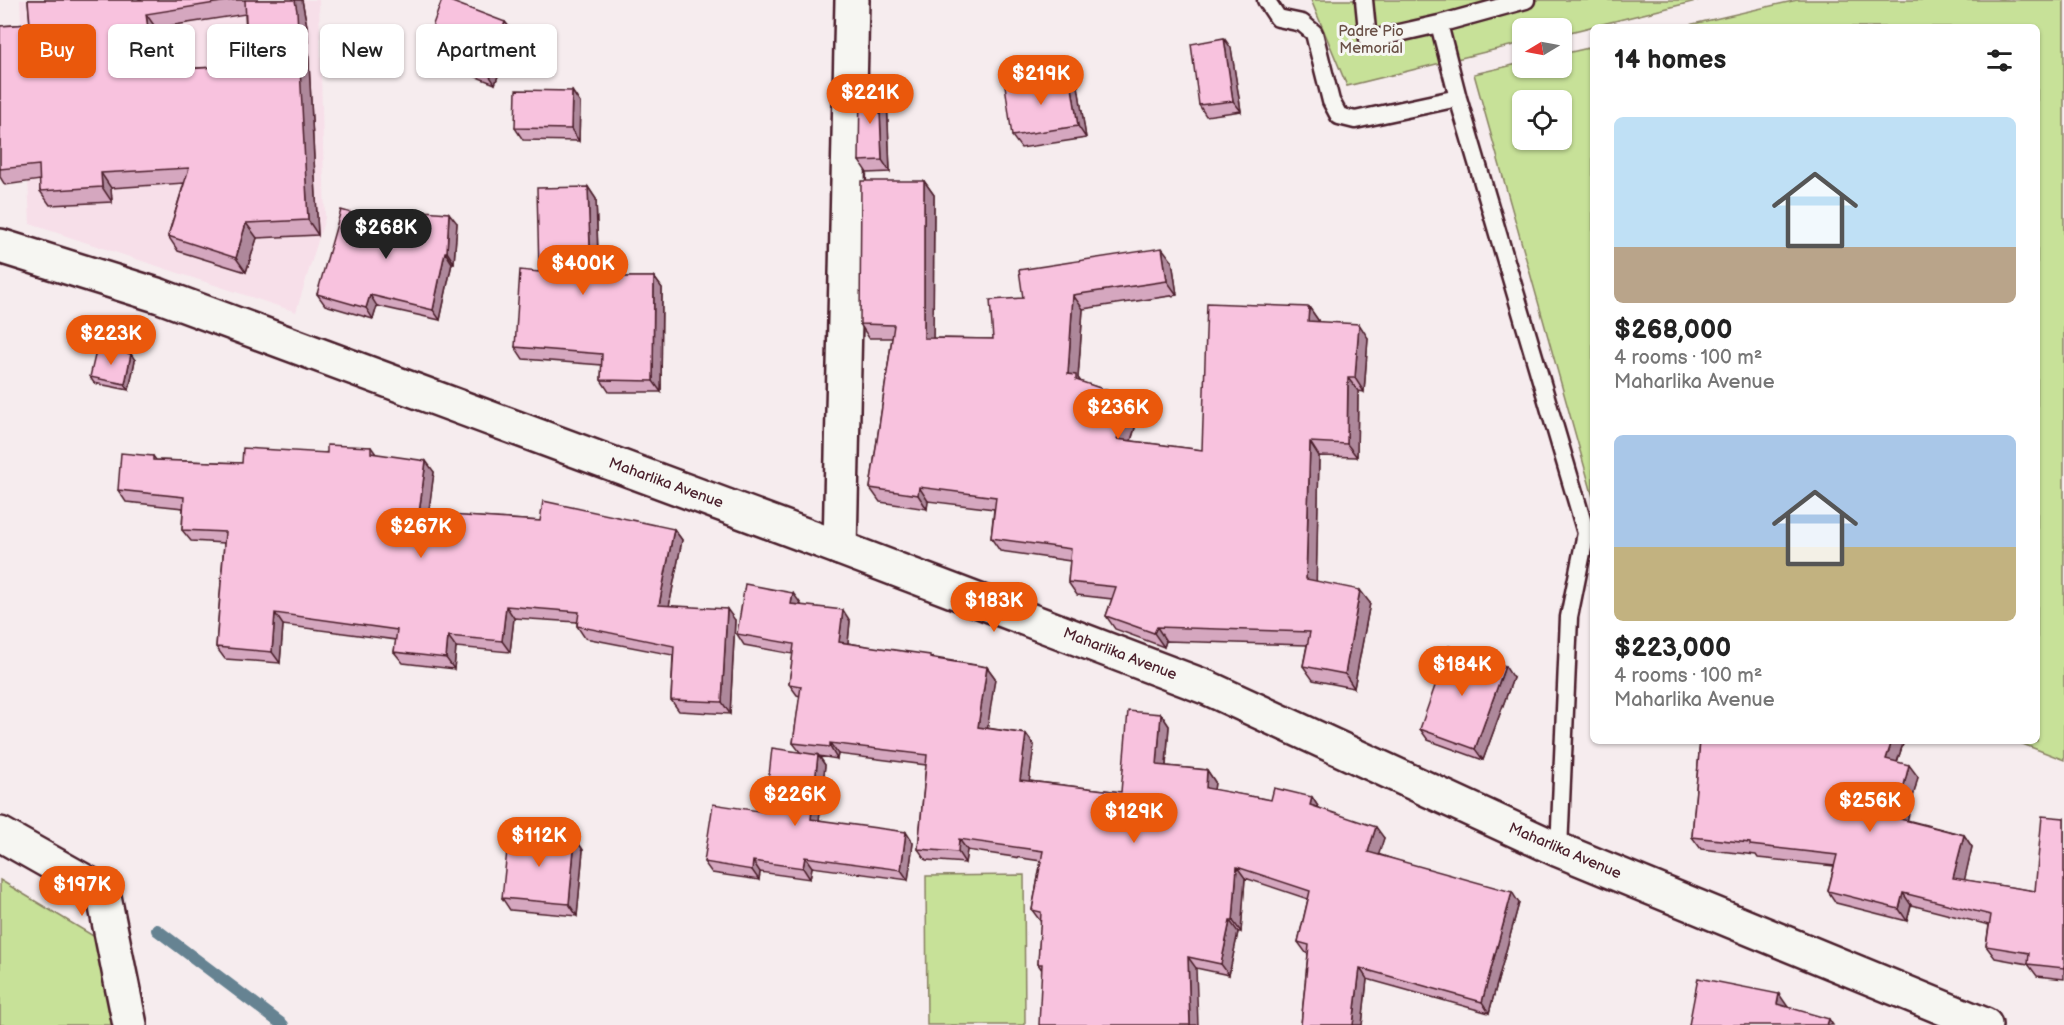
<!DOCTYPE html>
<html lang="en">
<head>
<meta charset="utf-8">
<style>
  :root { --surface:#fff; --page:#f2f2f2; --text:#222; --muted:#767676; --accent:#ea580c }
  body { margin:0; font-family:"Balsamiq Sans",sans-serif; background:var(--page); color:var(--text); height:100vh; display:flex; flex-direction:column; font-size:22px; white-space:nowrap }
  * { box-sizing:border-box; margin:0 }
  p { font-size:20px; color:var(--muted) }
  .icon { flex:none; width:33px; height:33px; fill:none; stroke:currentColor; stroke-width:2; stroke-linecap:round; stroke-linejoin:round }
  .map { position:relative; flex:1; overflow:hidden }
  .side { position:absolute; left:1590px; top:24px; width:450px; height:720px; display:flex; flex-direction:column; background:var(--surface); border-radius:9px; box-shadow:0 2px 4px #0004 }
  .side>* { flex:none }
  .guide { position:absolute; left:18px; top:24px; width:570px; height:54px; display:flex; gap:12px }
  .needle { width:39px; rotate:260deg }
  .tools { position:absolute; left:1512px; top:18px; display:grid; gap:12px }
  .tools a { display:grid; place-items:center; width:60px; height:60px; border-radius:9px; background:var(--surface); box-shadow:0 2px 4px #0004; font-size:30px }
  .price { position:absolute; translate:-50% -51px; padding:0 14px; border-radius:21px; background:var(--accent); color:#fff; font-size:20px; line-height:39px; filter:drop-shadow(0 2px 3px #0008) }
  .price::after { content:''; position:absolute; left:50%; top:36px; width:18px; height:14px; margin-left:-9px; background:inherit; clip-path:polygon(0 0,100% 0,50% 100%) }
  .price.selected { background:#222; color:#fff }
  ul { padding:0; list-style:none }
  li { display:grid; align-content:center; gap:12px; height:318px; padding:0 24px }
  li span { display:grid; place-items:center; height:186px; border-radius:9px; color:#555 }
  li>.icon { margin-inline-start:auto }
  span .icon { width:108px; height:108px; fill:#fffc; stroke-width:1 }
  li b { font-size:26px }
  h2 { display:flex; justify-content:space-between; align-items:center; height:72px; padding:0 24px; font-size:26px }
  .pill { padding:0 21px; border-radius:9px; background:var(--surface); box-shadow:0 2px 4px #0004; font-size:21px; line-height:54px }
  .pill.selected { background:var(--accent); color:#fff }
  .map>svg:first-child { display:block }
</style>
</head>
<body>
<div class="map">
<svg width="2064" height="1025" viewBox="0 0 2064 1025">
  <rect width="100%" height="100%" fill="#f6ecee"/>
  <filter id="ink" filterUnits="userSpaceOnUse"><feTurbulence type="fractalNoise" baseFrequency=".0167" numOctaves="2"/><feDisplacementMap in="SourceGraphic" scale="12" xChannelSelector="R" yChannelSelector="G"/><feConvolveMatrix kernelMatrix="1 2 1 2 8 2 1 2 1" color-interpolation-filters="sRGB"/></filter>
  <g filter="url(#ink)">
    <path fill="#f7dfe9" d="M20,0H319L325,218L296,312L30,224Z"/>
    <path fill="#c7e198" stroke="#888062" stroke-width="1.5" fill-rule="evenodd" d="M1311,0H1700L1562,34V28H1522V43L1347,86Z
      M1797,0H2064V760L2015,741H2037V27H1680Z
      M1593,47V497L1474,74L1522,63V68H1562V54ZM1562,100V140H1522V100Z
      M1024,875L1025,1025H927L926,876Z
      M0,880L95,937L114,1025H0Z"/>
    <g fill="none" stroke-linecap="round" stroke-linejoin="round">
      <path stroke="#668392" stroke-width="12" d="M157,930L283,1025"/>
      <defs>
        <path id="lane" d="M1266,0L1278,18L1302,23L1314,33L1331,101L1339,116L1355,120L1458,98
          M1364,0L1368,40L1439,24
          M1526,0L1439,24L1458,98L1586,533L1569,617L1559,850"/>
        <path id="street" d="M840,548L852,0
          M0,834L103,892L130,1025"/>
        <path id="secondary" d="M0,246L160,296L840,548L1208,688L1559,850L1985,1025"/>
      </defs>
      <use href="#lane" stroke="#4a1f2b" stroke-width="21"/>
      <use href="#street" stroke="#4a1f2b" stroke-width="38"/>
      <use href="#secondary" stroke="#4a1f2b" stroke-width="38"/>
      <use href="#lane" stroke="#f6f6f2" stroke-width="16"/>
      <use href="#street" stroke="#f6f6f2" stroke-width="33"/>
      <use href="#secondary" stroke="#f6f6f2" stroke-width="33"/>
    </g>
    <path fill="#d5a7bf" stroke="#4a1f2b" stroke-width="1.5" fill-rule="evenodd" d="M28,0H302L307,26L318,235L257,238L246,272L178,251L168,236L184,183L111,188L112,202L50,205L40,191V180L5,185L0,177V26L30,24ZM245,14L248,65L162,70L156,28Z
      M505,22L514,33L495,84L432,60L424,49Z
      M1231,48L1241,111L1206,116L1199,105Z
      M1078,86L1086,138L1021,148L1012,136Z
      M572,91L580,103L579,141L523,140L515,128Z
      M887,99L890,172L867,173L859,161Z
      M924,181L934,195L933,338L993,339L1023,298L1172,261L1177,295L1083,309L1078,378L1081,382L1130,398L1140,412L1131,441L1202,450L1309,307L1318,320V322L1368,338L1364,392L1358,391L1357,457L1319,456L1316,581L1370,603L1354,688L1313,680L1303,666L1307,645L1166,641L1164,647L1115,629L1106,616L1112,599L1077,595L1068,582L1070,561L1000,551L991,538L994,509L928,501L927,509L880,502L870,488L892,338H869L860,324Z
      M588,187L596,199L599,277H654L662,288L661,392H609L601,380L602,365L523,359L515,347L539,272Z
      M457,223L454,263H452L440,320L377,306L373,319L325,305L317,294L409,229Z
      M135,360L129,390L94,383L90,377Z
      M371,447L376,454L434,472L428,514L674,529L682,540L669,606L735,620L730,714L679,711L671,700L673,655L585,638L577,626V622L514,618L510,652L456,647L454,669L403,663L394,652L396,640L283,625L280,663L225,659L216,647L224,543L191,541L182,530L183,508L126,502L118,490L153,456L156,460L242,463Z
      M801,604L800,605L850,621L848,643L987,667L995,678L987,728L1026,734L1034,745L1029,781L1121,792L1161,714L1169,726L1166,766L1207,770L1215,782L1214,790L1271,800L1312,797L1319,808L1384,838L1378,854L1519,903L1489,1013L1367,979L1362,1025H1301L1308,954L1306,953L1298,942L1308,899L1245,878L1241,932H1238L1229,975L1196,968L1042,970L1038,964L1041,922L1032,910L1041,861L967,850L965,863L926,860L918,849L926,765L838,754L837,759L819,756L825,765L819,820L913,843L908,880L812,867L810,879L760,872L759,880L712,873L704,862L765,812L800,752L793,743L800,696L797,695L789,684L793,654L744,645L737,634Z
      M1513,678L1483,760L1428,740L1420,729Z
      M1700,741H1904L1897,762L1918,777L1907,820L1964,835L1972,847L1964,880L2035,891L2064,818V979L2037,976L2028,964L1995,958L1986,946L1989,925L1911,905L1907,921L1836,903L1828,891L1834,866L1758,858L1756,855L1701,849L1692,837Z
      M575,838L583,850L577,916L510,910L502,898Z"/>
    <path fill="#ae889b" stroke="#4a1f2b" stroke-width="1.5" d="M295,0H302L307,26L318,235L308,220Z
      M146,14L156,28L164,85L154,71Z
      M505,22L514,33L495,84L487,72Z
      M1224,38L1231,48L1241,111L1233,101Z
      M1070,75L1078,86L1086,138L1078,126Z
      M879,87L887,99L890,172L882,160Z
      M572,91L580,103L579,141L571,129Z
      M101,173L111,188L112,202L102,187Z
      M924,181L934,195L933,352L924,338Z
      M588,187L596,199L599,288L591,277Z
      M449,213L457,223L454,263L447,252Z
      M246,223L257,238L246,272L236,258Z
      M1162,248L1172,261L1177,295L1167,281Z
      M445,252L452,263L440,320L433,310Z
      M654,277L662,288L661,392L653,381Z
      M370,295L377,306L373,319L366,308Z
      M1073,295L1083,309L1078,378L1086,388L1068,374Z
      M1309,307L1318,320V335L1308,321Z
      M1359,324L1368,338L1364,392L1355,378Z
      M131,354L135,360L129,390L125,384Z
      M1348,378L1358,391L1357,457L1347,444Z
      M1130,398L1140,412L1127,453L1117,439Z
      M1310,442L1319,456L1316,593L1306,579Z
      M426,461L434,472L427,525L419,513Z
      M919,487L928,501L927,509L918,495Z
      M674,529L682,540L667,617L659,605Z
      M1360,590L1370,603L1354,688L1345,674Z
      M793,593L801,604L799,615L791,604Z
      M506,606L514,618L510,652L502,641Z
      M727,609L735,620L730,714L722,702Z
      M843,610L850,621L847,653L839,642Z
      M275,613L283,625L280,663L272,652Z
      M1157,627L1166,641L1164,647L1154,633Z
      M448,636L456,647L454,669L446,658Z
      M1505,666L1513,678L1483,760L1475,749Z
      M987,667L995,678L986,738L978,727Z
      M1161,714L1169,726L1165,776L1157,765Z
      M1026,734L1034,745L1028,791L1020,780Z
      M1892,741H1904L1894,771L1886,759Z
      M830,743L838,754L837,759L830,747Z
      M818,755L825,765L818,830L811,819Z
      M1909,765L1918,777L1905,830L1896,818Z
      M1207,770L1215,782L1213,799L1206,788Z
      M1312,797L1319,808L1310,805Z
      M1376,827L1384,838L1376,863L1368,852Z
      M906,832L913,843L908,880L901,870Z
      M1964,835L1972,847L1962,891L1953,878Z
      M575,838L583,850L577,916L569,904Z
      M959,839L967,850L965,863L958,852Z
      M805,857L812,867L810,879L803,868Z
      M753,861L760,872L759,880L752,870Z
      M1237,867L1245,878L1241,932L1233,921Z
      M1512,892L1519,903L1489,1013L1482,1002Z
      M1903,893L1911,905L1907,921L1899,909Z
      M1230,921L1238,932L1229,975L1221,964Z
      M1188,957L1196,968L1198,1025H1190Z
      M1360,968L1367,979L1362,1025H1353Z
      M1779,994L1788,1007L1786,1016L1777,1004Z
      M1829,1019L1833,1025H1827Z"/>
    <path fill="#f8c2de" stroke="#4a1f2b" stroke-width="1.5" d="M28,0H234L146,14L154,71L248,65L245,0H295L297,11L308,220L246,223L236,258L168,236L189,168L101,173L102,187L40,191L39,165L0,169V26L30,24Z
      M442,0H447L505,22L487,72L424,49Z
      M1224,38L1233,101L1199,105L1191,44Z
      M1070,75L1078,126L1012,136L1005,85Z
      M879,87L882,160L859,161L860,88Z
      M516,90L572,91L571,129L515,128Z
      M861,181H924V338L993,339L990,300L1023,298L1019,270L1162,248L1167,281L1073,295L1068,374L1076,375V380L1130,398L1117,439L1202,450L1207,303L1309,307L1308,321L1359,324L1355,378H1348L1347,444L1310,442L1306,579L1360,590L1345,674L1303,666L1310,632L1157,627L1154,633L1106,616L1116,587L1068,582L1071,549L991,538L996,497L919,487L918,495L870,488L894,325L860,324Z
      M588,187L591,277H654L653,381L601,380L602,354L515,347L520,270L539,272L537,188Z
      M341,210L409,229L410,210L449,213L447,252H445L433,310L370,295L366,308L317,294Z
      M97,347L131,354L125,384L90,377Z
      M327,445L371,447V453L426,461L419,513L540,521L543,501L674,529L659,605L727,609L722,702L671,700L674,646L577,626L579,612L506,606L502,641L448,636L446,658L394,652L397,630L275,613L272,652L216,647L225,532L182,530L184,497L118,490L121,453L153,456V460L242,463L243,448L327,453Z
      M745,584L793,593L791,604L843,610L839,642L930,655V658L987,667L978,727L1026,734L1020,780L1121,792L1128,711L1161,714L1157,765L1207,770L1206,788L1271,800L1274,788L1312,797L1310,805L1376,827L1368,852L1512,892L1482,1002L1360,968L1353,1025H1301L1309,945L1298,942L1310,891L1237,867L1233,921H1230L1221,964L1188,957L1190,1025H1039L1042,964H1038L1041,912L1032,910L1043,851L959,839L958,852L918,849L927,755L830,743V747L793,743L801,686L789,684L794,644L737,634Z
      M1449,646L1505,666L1475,749L1420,729Z
      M1700,741H1892L1886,759L1909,765L1896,818L1964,835L1953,878L2035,891L2042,816L2064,818V968L2028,964L2029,953L1986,946L1991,915L1903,893L1899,909L1828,891L1837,855L1750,845V843L1692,837Z
      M772,748L818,755L811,819L906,832L901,870L805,857L803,868L753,861L752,870L704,862L713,804L765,812Z
      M509,832L575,838L569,904L502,898Z
      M1698,978L1779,994L1777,1004L1829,1019L1827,1025H1689Z"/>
  </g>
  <g text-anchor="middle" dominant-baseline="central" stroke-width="6" stroke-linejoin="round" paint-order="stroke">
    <g font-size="15" fill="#695046" stroke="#f6f6f2">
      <text x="1371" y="31">Padre Pio<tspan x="1371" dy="17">Memorial</tspan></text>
    </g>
    <g font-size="15" fill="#4a1f2b" stroke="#f6f6f2">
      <text transform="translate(666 483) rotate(20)">Maharlika Avenue</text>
      <text transform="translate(1120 654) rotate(21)">Maharlika Avenue</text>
      <text transform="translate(1565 851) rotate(23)">Maharlika Avenue</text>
    </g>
  </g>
</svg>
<div class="tools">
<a><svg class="needle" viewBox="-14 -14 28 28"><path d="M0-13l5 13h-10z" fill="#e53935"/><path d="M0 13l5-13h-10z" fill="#767676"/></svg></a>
<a><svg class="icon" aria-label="locate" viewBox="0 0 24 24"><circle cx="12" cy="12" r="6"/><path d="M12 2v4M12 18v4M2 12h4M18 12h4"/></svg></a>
</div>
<b class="price" style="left:1041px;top:106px">$219K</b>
<b class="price" style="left:870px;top:125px">$221K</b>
<b class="price selected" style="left:386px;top:260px">$268K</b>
<b class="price" style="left:583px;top:296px">$400K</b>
<b class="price" style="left:111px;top:366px">$223K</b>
<b class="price" style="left:1118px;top:440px">$236K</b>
<b class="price" style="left:421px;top:559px">$267K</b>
<b class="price" style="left:994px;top:633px">$183K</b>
<b class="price" style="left:1462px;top:697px">$184K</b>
<b class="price" style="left:795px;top:827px">$226K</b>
<b class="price" style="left:1870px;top:833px">$256K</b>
<b class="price" style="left:1134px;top:844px">$129K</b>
<b class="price" style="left:539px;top:868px">$112K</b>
<b class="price" style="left:82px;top:917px">$197K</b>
<div class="guide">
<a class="pill selected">Buy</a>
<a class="pill">Rent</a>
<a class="pill">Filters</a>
<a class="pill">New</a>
<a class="pill">Apartment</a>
</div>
<section class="side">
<h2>14 homes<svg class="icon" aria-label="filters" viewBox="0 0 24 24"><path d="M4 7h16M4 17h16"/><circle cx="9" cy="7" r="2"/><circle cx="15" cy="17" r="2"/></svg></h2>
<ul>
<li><span style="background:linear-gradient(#bfe0f5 70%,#b9a48a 0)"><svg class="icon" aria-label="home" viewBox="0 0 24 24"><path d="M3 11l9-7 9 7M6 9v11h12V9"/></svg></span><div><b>$268,000</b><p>4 rooms · 100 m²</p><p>Maharlika Avenue</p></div></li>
<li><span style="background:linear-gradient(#a9c7e8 60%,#c2b280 0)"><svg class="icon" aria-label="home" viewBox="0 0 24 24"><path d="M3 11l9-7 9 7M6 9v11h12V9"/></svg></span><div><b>$223,000</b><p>4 rooms · 100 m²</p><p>Maharlika Avenue</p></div></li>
</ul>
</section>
</div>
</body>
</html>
